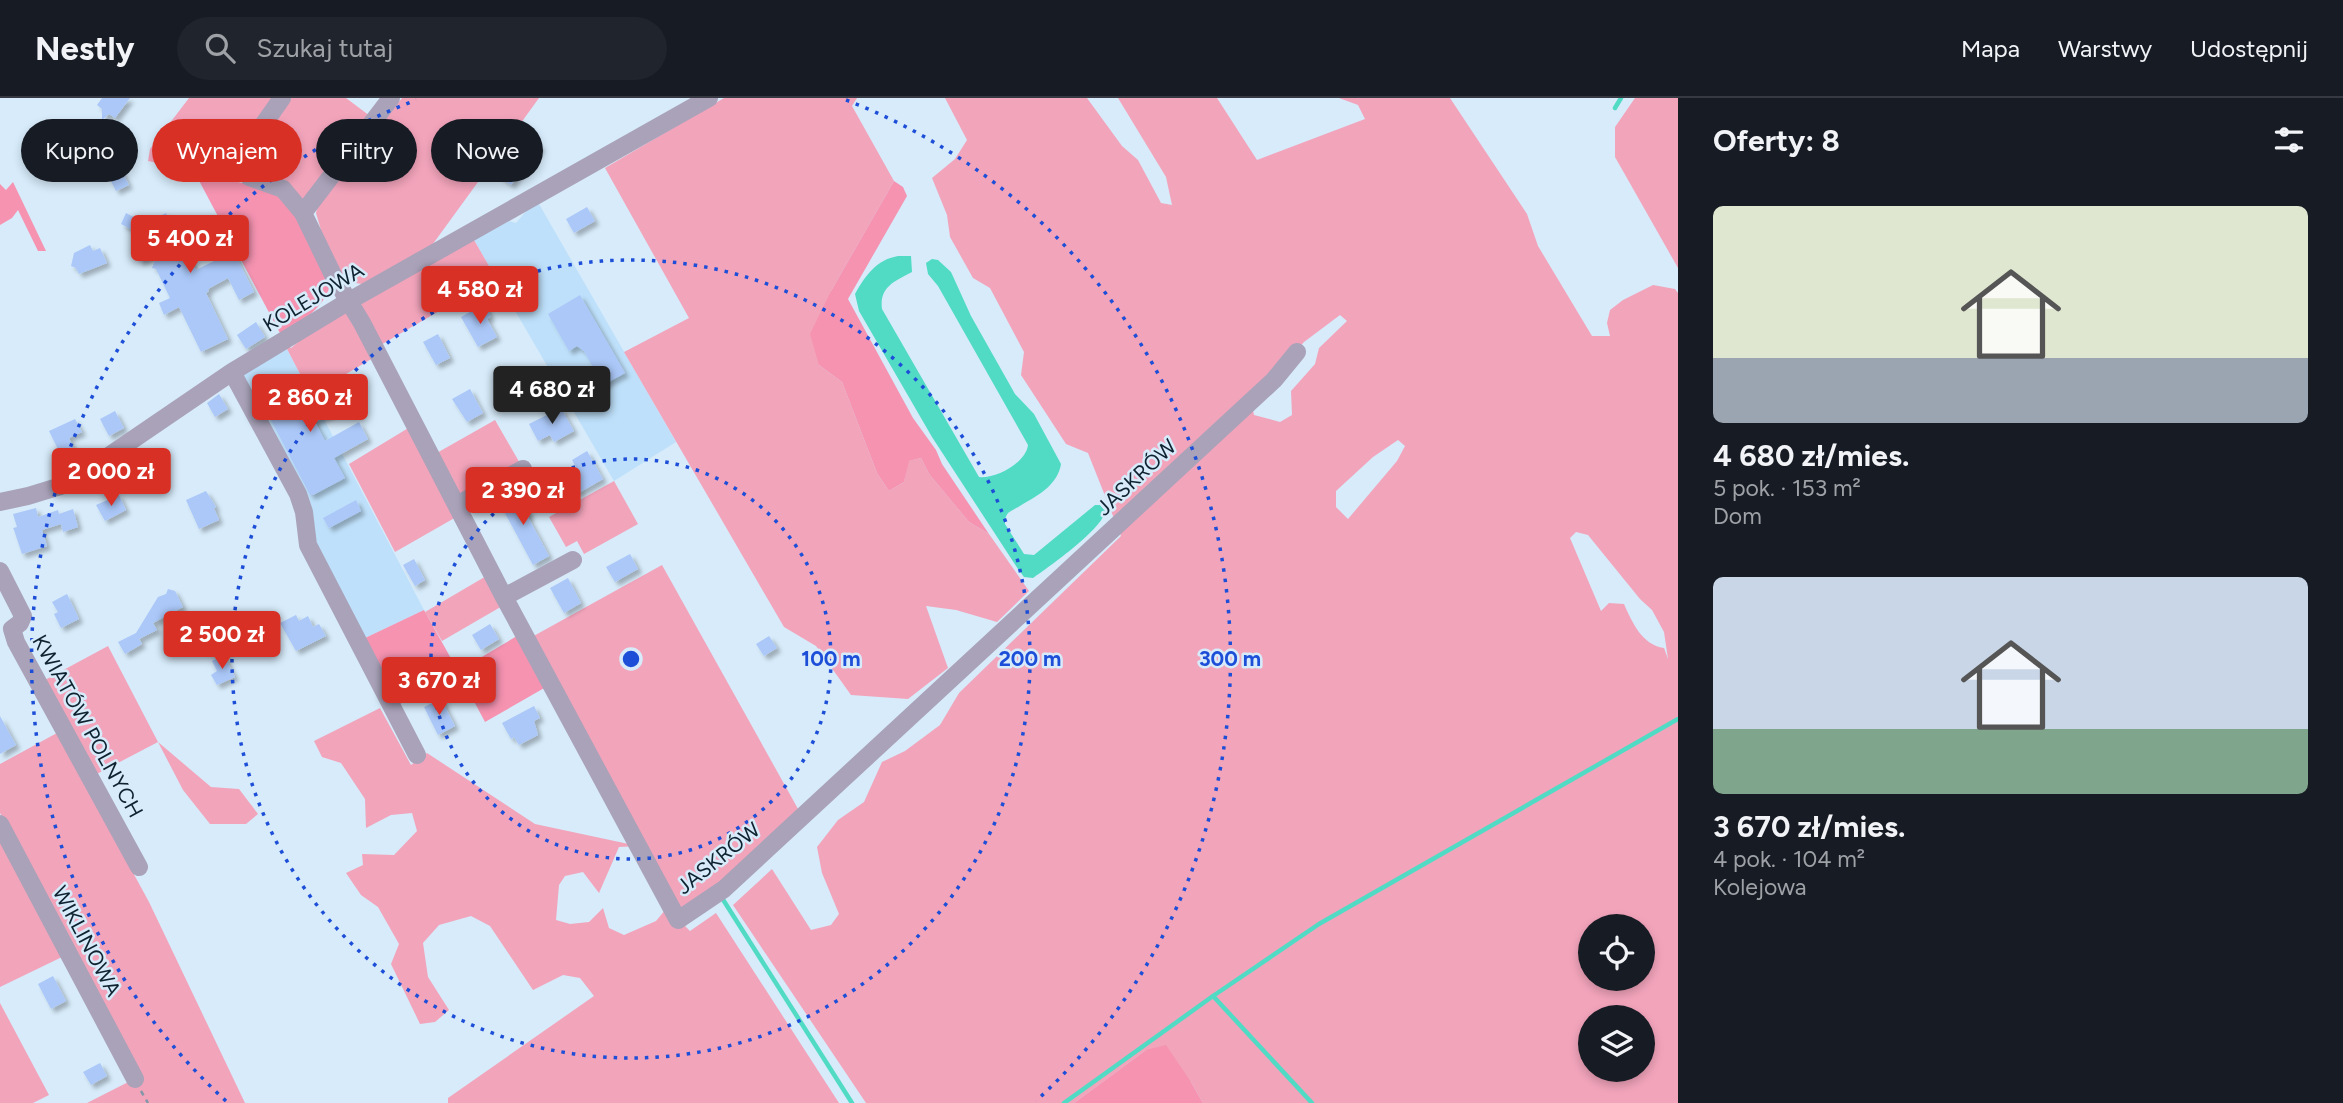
<!DOCTYPE html>
<html lang="pl">
<head>
<meta charset="utf-8">
<style>
  :root { --surface:#171b24; --page:#20242c; --text:#f1f3f6; --muted:#9ea1a6; --line:#363941; --accent:#d93025 }
  body { margin:0; font-family:Figtree,sans-serif; background:var(--page); color:var(--text); height:100vh; display:flex; flex-direction:column; font-size:26px; white-space:nowrap }
  * { box-sizing:border-box; margin:0 }
  p { font-size:23px; color:var(--muted) }
  .icon { flex:none; width:38px; height:38px; fill:none; stroke:currentColor; stroke-width:2; stroke-linecap:round; stroke-linejoin:round }
  .map { position:relative; flex:1; overflow:hidden }
  .details { display:flex; flex-direction:column; background:var(--surface); width:665px }
  .details>* { flex:none }
  .top-card { position:absolute; left:21px; top:21px; width:665px; height:63px; display:flex; gap:14px }
  .tools { position:absolute; left:1578px; top:816px; display:grid; gap:14px }
  .tools a { display:grid; place-items:center; width:77px; height:77px; border-radius:50%; background:var(--surface); box-shadow:0 4px 10px #0003; font-size:35px }
  .price { position:absolute; translate:-50% -60px; padding:0 16px; border-radius:7px; background:var(--accent); color:#fff; font-size:23px; line-height:46px; filter:drop-shadow(0 2px 4px #0008) }
  .price::after { content:''; position:absolute; left:50%; top:42px; width:21px; height:16px; margin-left:-10px; background:inherit; clip-path:polygon(0 0,100% 0,50% 100%) }
  .price.selected { background:#222; color:#fff }
  ul { padding:0; list-style:none }
  li { display:grid; align-content:center; gap:14px; height:371px; padding:0 35px }
  li span { display:grid; place-items:center; height:217px; border-radius:10px; color:#555 }
  li>.icon { margin-inline-start:auto }
  span .icon { width:126px; height:126px; fill:#fffc; stroke-width:1 }
  li b { font-size:30px }
  h2 { display:flex; justify-content:space-between; align-items:center; height:84px; padding:0 35px; font-size:30px }
  .tag { padding:0 24px; border-radius:32px; background:var(--surface); box-shadow:0 4px 10px #0003; font-size:24px; line-height:63px }
  .tag.selected { background:var(--accent); color:#fff }
  header { display:flex; align-items:center; gap:42px; box-sizing:border-box; height:98px; padding:0 35px; background:var(--surface); border-bottom:2px solid var(--line) }
  header strong { font-size:33px }
  nav { display:flex; gap:38px; margin-inline-start:auto; font-size:24px }
  .search { width:490px; height:63px; background:var(--page); display:flex; align-items:center; gap:18px; box-sizing:border-box; padding:0 24px; border-radius:38px; color:var(--muted); font-size:26px }
  main { display:flex; flex:1; min-height:0 }
  .map>svg:first-child { display:block }
</style>
</head>
<body>
<header>
<strong>Nestly</strong>
<div class="search"><svg class="icon" aria-label="search" viewBox="0 0 24 24"><circle cx="10" cy="10" r="6"/><path d="M15 15l6 6"/></svg>Szukaj tutaj</div>
<nav><a>Mapa</a><a>Warstwy</a><a>Udostępnij</a></nav>
</header>
<main>
<div class="map">
<svg width="1678" height="1005" viewBox="0 0 1678 1005">
  <defs>
    <filter id="shadow"><feDropShadow dx="4" dy="4" stdDeviation="2" flood-color="#0004"/></filter>
  </defs>
  <rect width="100%" height="100%" fill="#d7ebfa"/>
  <path fill="#bee0fa" d="M539,106L676,344L614,383L474,142L509,123L516,125L527,112Z
    M286,249L424,512L363,541L311,439L240,277Z"/>
  <path fill="#f2a4bb" fill-rule="evenodd" d="M189,0H277L243,48L248,85L148,63L150,51Z
    M287,0H346L370,18L303,105L256,78L248,56Z
    M402,0H539L430,150L362,186L349,184L341,177L328,156L316,115L318,107Z
    M724,0H857L852,8L894,83L831,193L819,267L842,284L877,375L889,393L904,384L908,363L921,360L929,376L969,424L989,436L1029,493L997,524L956,512L926,508L948,570L908,601L851,597L816,548L784,529L624,254L689,220L605,70Z
    M945,0H1087L1122,48L1138,62L1161,105L1172,107L1166,79L1118,0H1217L1257,62L1365,21L1358,7L1339,0H1450L1527,116L1538,148L1592,238H1610L1607,225L1610,212L1623,202L1653,187L1675,191L1678,195V1005H1203L1191,984L1146,952L1074,1005H866L733,807L772,771L811,832L831,827L839,816L822,775L817,749L838,722L864,704L882,664L905,653L940,627L959,595L1121,438L1088,355L1066,346L1021,277L1024,254L990,190L973,180L950,139L947,117L932,80L955,61L967,42ZM1340,217L1347,223L1319,250L1315,266L1291,293L1292,317L1280,324L1254,317L1251,303L1304,244ZM1398,342L1405,348L1397,363L1348,421L1336,409V393L1373,359ZM1576,434L1588,437L1640,501L1652,512L1664,534L1668,561L1664,550C1642,547 1632,524 1624,506L1609,505L1601,513L1570,440ZM1591,828H1643V880H1591ZM1591,919H1643V971H1591Z
    M1635,0H1678V170L1615,59V29Z
    M474,142L496,180L379,248L357,206Z
    M342,214L349,215L373,260L311,297L286,249L288,247L291,250L297,245V242Z
    M495,322L521,367L462,399L435,356Z
    M410,329L458,418L395,454L349,366Z
    M614,383L638,426L584,456L577,443L566,449L549,419Z
    M662,467L802,718L684,827L690,833L716,815L839,1005H448V1000L594,898L580,880L563,877L533,892L490,828L471,818L439,827L423,845L428,879L449,912L435,924L420,926L391,866L399,846L378,809L361,797L346,775L363,767L362,756L394,757L417,733L412,715L391,717L366,730L365,701L341,665L322,659L314,643L380,610L411,667L427,655L535,726L638,748L530,540ZM638,748L671,805L656,823L624,837L609,830L603,810L589,824L570,826L556,822L559,787L565,778L583,774L599,795L619,749Z
    M488,477L504,507L442,543L425,514Z
    M108,548L158,644L211,689L239,691L258,716L246,726H210L183,692L158,644L93,678L43,583Z
    M57,635L149,804L245,1005H87L140,978L0,715V666Z
    M0,741L62,859L0,889Z
    M0,905L49,997L33,1005H0Z"/>
  <path fill="#f593b1" d="M195,75L271,91L293,110L330,187C324,211 299,225 281,237Z
    M894,83L903,89L907,98L848,201L913,320L936,352L942,366L989,436L969,424L929,376L921,360L909,363L904,384L889,393L877,375L842,284L819,267L810,236L831,193Z
    M13,84L46,153H38L18,112L12,120L0,127V86L6,92Z
    M424,512L458,573L517,538L546,589L485,624L459,575L396,608L363,541Z
    M1166,947L1191,984L1203,1005H1074L1146,952Z"/>
  <path fill="#51dbc5" d="M898,158H911L912,174C895,183 879,189 882,211L979,379C995,381 1026,365 1028,347L938,188L928,176L926,165L932,161L938,162L951,174L971,218L1015,296L1034,316L1061,366C1058,386 1039,397 1023,406C1019,409 1012,412 1008,415C1005,419 1005,422 1005,426L1024,456L1034,457L1095,407H1100L1105,413C1104,430 1049,469 1033,480L1024,479L1018,471L932,339L859,213L855,196C866,177 876,162 898,158Z"/>
  <g fill="none" stroke-linecap="round" stroke-linejoin="round">
    <path stroke="#51dbc5" stroke-width="4.5" d="M1615,10L1621,0
      M722,800L852,1005
      M1213,898L1312,1005
      M1064,1005L1213,898L1319,826L1678,621"/>
  </g>
  <path fill="#abc8f8" filter="url(#shadow)" d="M102,0H130L115,20L109,16L102,22V11L97,7Z
    M521,33L541,49L511,87L491,72Z
    M116,63L129,87L116,93L104,69Z
    M587,109L595,123L574,135L566,121Z
    M126,115L145,125L166,115L172,128L175,127L196,172L220,160L206,133L220,126L254,194L239,202L228,180L208,191L209,193L206,195L228,241L201,254L179,209L164,217L159,205L170,200L156,171L152,170L157,156L140,164L132,148L147,140L121,126Z
    M90,147L93,153L100,150L107,165L79,176L76,170L71,168L74,155Z
    M580,197L625,275L603,287L584,253L577,248L569,253L548,216Z
    M484,206L491,219L487,221L497,239L478,249L461,219Z
    M256,224L265,239L246,251L237,237Z
    M438,236L450,260L436,267L423,244Z
    M292,281L304,304L329,291L340,312L315,324L325,343L359,324L368,341L334,360L345,380L313,397H310L259,299Z
    M470,291L483,315L467,324L452,301Z
    M219,296L228,311L215,319L207,305Z
    M561,310L574,333L554,344L550,337L538,343L529,326Z
    M115,313L124,330L109,338L100,321Z
    M75,321L82,334L69,340L74,352L65,356L62,349L58,351L49,333Z
    M587,353L603,381L577,396L567,379L578,373L572,362Z
    M517,392L530,417L528,419L549,458L533,467L498,402Z
    M206,393L216,409L214,410L219,422L199,431L186,402Z
    M119,397L126,412L105,423L96,407Z
    M356,402L361,413L329,430L323,420Z
    M36,410L38,419L58,412L59,416L73,411L78,429L63,434L61,426L42,432L47,448L22,456L14,432L13,430L17,429L13,416Z
    M630,456L638,471L615,484L606,469Z
    M414,461L425,482L415,488L403,467Z
    M568,480L581,505L564,515L550,490Z
    M168,491L175,493L183,509L153,525L157,532L139,541L142,546L125,556L118,544L136,535L158,499L166,496Z
    M67,496L79,521L61,530L54,516L58,514L52,504Z
    M296,517L299,523L308,518L313,529L319,526L326,538L296,553L280,525Z
    M490,526L499,541L481,552L472,537Z
    M769,538L777,550L764,558L756,546Z
    M224,557L235,579L217,587L211,577L217,573L212,563Z
    M441,601L455,628L438,637L424,609Z
    M534,608L540,620L534,623L538,637L519,647L514,639L511,641L502,625Z
    M0,618L16,647L0,656Z
    M53,878L66,903L51,911L38,886Z
    M100,965L107,978L91,987L83,974Z"/>
  <g fill="none" stroke-linecap="round" stroke-linejoin="round">
    <path stroke="#8397a6" stroke-width="2.5" stroke-dasharray="5 5" stroke-linecap="butt" d="M141,993L148,1005"/>
    <path stroke="#a9a2b9" stroke-width="18" d="M282,0L244,54L243,68L249,79L283,91L303,115L334,179L362,225L504,499L678,822L724,791L1274,282L1297,254
      M303,115L391,0
      M232,274L298,396L304,414L308,447L417,657
      M0,404L28,398L64,387L100,364L232,274L349,203L709,0
      M457,407L523,371
      M0,473L23,518L20,525L12,531L16,544L139,769
      M504,499L573,462
      M0,726L135,981"/>
  </g>
  <g fill="none" stroke="#1d4ed8" stroke-width="3.5" stroke-dasharray="3.5 7">
    <circle cx="631" cy="561" r="200"/>
    <circle cx="631" cy="561" r="399"/>
    <path d="M226 1003A599 599 0 0 1 416 2M846 2A599 599 0 0 1 1036 1003"/>
  </g>
  <g text-anchor="middle" dominant-baseline="central" stroke-width="5" stroke-linejoin="round" paint-order="stroke">
    <g font-size="21" fill="#0e2230" stroke="#d7ebfa">
      <text transform="translate(313 199) rotate(-31)">KOLEJOWA</text>
      <text transform="translate(1136 379) rotate(-43)">JASKRÓW</text>
      <text transform="translate(88 628) rotate(61)">KWIATÓW POLNYCH</text>
      <text transform="translate(718 760) rotate(-39)">JASKRÓW</text>
      <text transform="translate(87 843) rotate(62)">WIKLINOWA</text>
    </g>
  </g>
  <circle cx="631" cy="561" r="10" fill="#1d4ed8" stroke="#d7ebfa" stroke-width="3.5"/>
  <g font-size="21" text-anchor="middle" font-weight="bold" fill="#1d4ed8" stroke="#d7ebfa" stroke-width="5" stroke-linejoin="round" paint-order="stroke">
    <text x="831" y="568">100 m</text>
    <text x="1030" y="568">200 m</text>
    <text x="1230" y="568">300 m</text>
  </g>
</svg>
<div class="tools">
<a><svg class="icon" aria-label="locate" viewBox="0 0 24 24"><circle cx="12" cy="12" r="6"/><path d="M12 2v4M12 18v4M2 12h4M18 12h4"/></svg></a>
<a><svg class="icon" aria-label="layers" viewBox="0 0 24 24"><path d="M12 4l9 5-9 5-9-5zM3 14l9 5 9-5"/></svg></a>
</div>
<b class="price" style="left:190px;top:177px">5 400 zł</b>
<b class="price" style="left:480px;top:228px">4 580 zł</b>
<b class="price selected" style="left:552px;top:328px">4 680 zł</b>
<b class="price" style="left:310px;top:336px">2 860 zł</b>
<b class="price" style="left:111px;top:410px">2 000 zł</b>
<b class="price" style="left:523px;top:429px">2 390 zł</b>
<b class="price" style="left:222px;top:573px">2 500 zł</b>
<b class="price" style="left:439px;top:619px">3 670 zł</b>
<div class="top-card">
<a class="tag">Kupno</a>
<a class="tag selected">Wynajem</a>
<a class="tag">Filtry</a>
<a class="tag">Nowe</a>
</div>
</div>
<section class="details">
<h2>Oferty: 8<svg class="icon" aria-label="filters" viewBox="0 0 24 24"><path d="M4 7h16M4 17h16"/><circle cx="9" cy="7" r="2"/><circle cx="15" cy="17" r="2"/></svg></h2>
<ul>
<li><span style="background:linear-gradient(#dfe7d0 70%,#9aa5b1 0)"><svg class="icon" aria-label="home" viewBox="0 0 24 24"><path d="M3 11l9-7 9 7M6 9v11h12V9"/></svg></span><div><b>4 680 zł/mies.</b><p>5 pok. · 153 m²</p><p>Dom</p></div></li>
<li><span style="background:linear-gradient(#c9d6e8 70%,#7fa58c 0)"><svg class="icon" aria-label="home" viewBox="0 0 24 24"><path d="M3 11l9-7 9 7M6 9v11h12V9"/></svg></span><div><b>3 670 zł/mies.</b><p>4 pok. · 104 m²</p><p>Kolejowa</p></div></li>
</ul>
</section>
</main>
</body>
</html>
